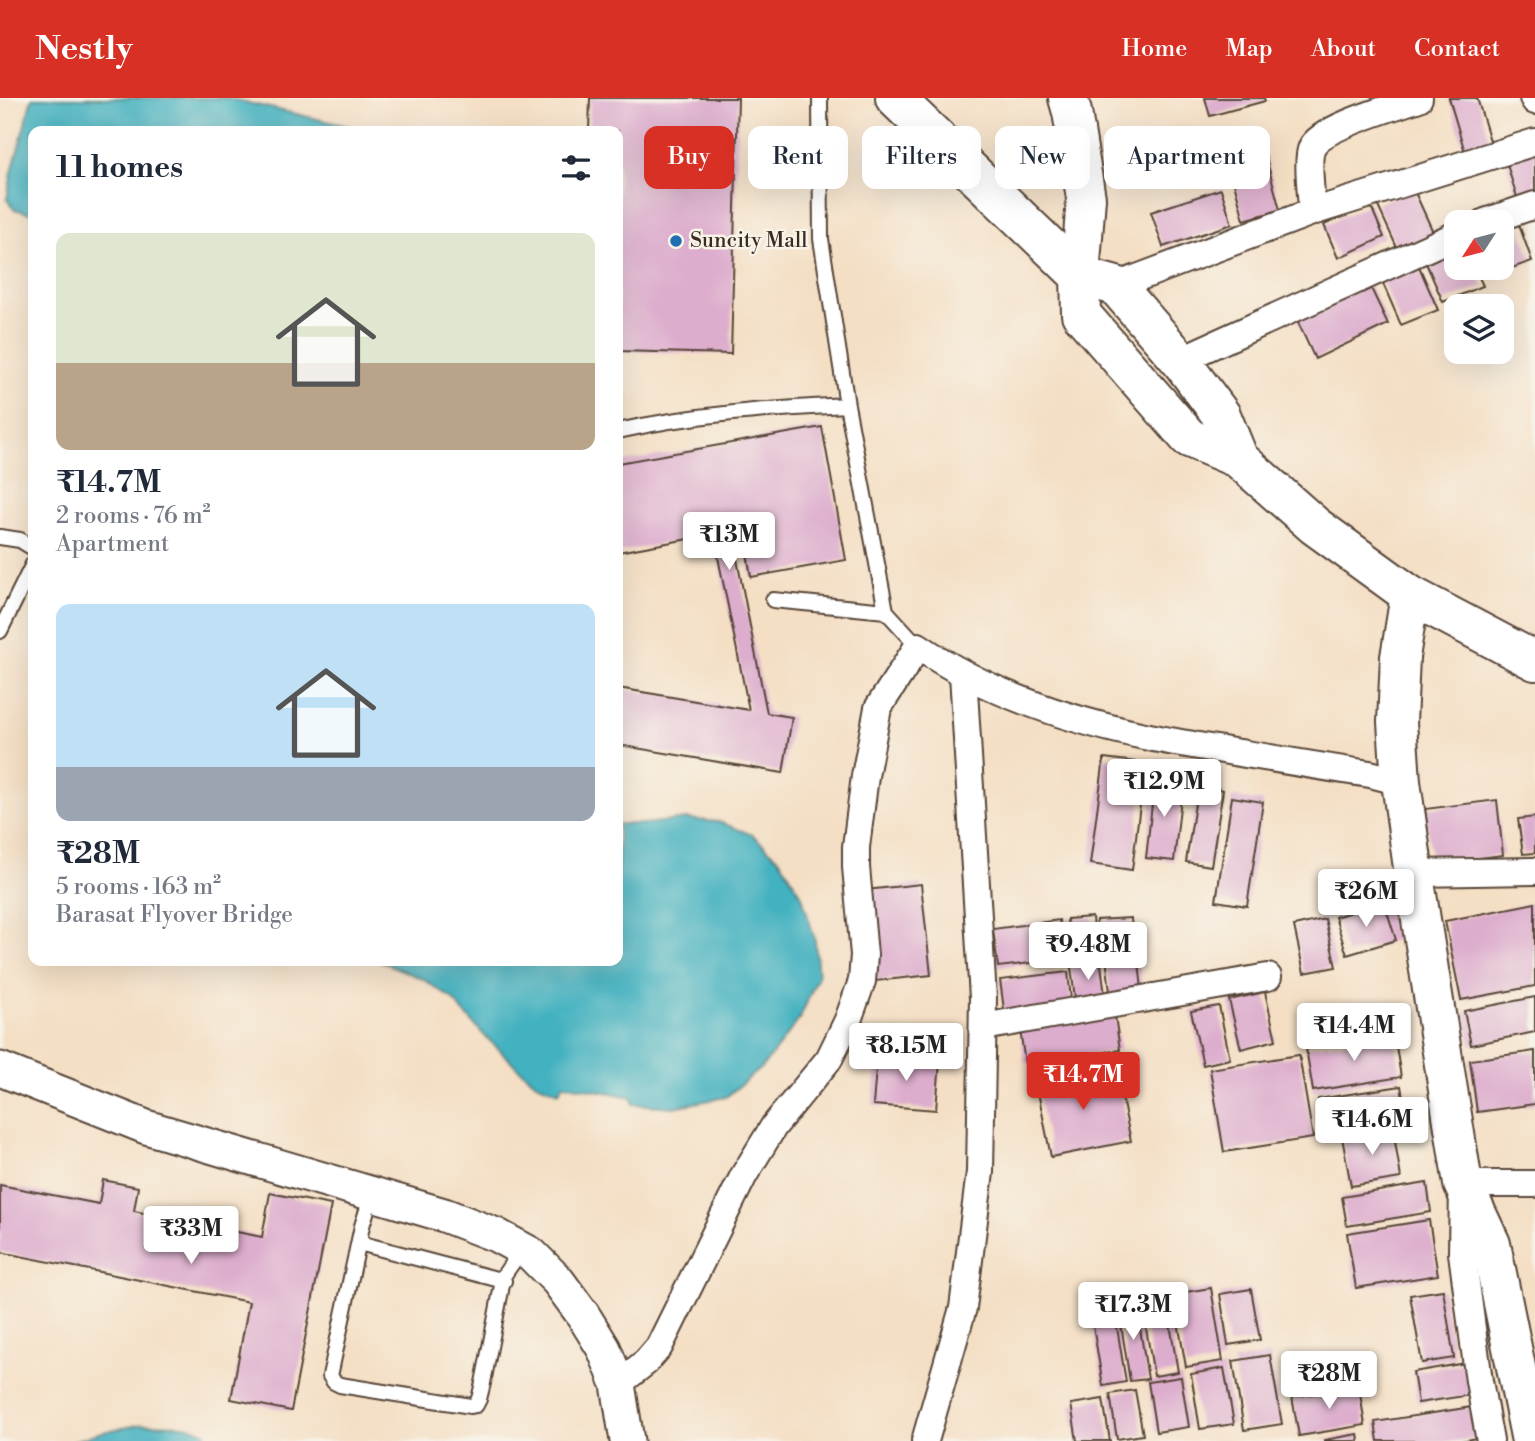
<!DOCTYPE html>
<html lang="en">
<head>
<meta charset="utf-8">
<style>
  :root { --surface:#fff; --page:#f2f2f3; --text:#1f2937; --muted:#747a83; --accent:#d93025 }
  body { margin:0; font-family:"Libre Bodoni",serif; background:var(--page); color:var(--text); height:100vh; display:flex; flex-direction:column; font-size:26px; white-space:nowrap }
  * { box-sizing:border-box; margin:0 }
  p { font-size:23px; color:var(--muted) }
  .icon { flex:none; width:38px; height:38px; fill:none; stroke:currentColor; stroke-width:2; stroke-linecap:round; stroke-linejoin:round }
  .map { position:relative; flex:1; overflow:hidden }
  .sheet { position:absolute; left:28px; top:28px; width:595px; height:840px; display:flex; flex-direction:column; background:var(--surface); border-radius:14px; box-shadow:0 7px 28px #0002 }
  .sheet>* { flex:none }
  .hud { position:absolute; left:644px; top:28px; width:665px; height:63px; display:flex; gap:14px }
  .needle { width:46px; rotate:234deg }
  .tools { position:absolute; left:1444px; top:112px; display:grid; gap:14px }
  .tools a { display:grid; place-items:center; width:70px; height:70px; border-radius:14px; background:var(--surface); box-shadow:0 7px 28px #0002; font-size:35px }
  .price { position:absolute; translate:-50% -60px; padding:0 16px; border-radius:7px; background:#fff; color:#222; font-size:23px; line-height:46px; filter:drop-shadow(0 2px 4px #0008) }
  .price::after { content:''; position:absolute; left:50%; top:42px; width:21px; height:16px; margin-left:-10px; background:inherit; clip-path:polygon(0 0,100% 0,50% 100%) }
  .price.selected { background:var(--accent); color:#fff }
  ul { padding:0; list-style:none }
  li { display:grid; align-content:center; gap:14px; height:371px; padding:0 28px }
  li span { display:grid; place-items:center; height:217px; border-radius:14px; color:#555 }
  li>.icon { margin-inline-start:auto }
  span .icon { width:126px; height:126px; fill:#fffc; stroke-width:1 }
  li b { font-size:30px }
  h2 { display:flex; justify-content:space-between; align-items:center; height:84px; padding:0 28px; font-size:30px }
  .chip { padding:0 24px; border-radius:14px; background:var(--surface); box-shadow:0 7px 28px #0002; font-size:24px; line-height:63px }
  .chip.selected { background:var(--accent); color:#fff }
  header { display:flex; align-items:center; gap:42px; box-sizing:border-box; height:98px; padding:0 35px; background:var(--accent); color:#fff }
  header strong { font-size:33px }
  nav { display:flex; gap:38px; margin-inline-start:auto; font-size:24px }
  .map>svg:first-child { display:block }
</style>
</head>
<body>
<header>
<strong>Nestly</strong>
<nav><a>Home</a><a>Map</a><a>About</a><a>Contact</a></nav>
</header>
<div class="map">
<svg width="1535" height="1343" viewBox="0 0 1535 1343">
  <rect width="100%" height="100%" fill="#f7f3e8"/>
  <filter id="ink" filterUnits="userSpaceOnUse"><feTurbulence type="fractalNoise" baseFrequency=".0143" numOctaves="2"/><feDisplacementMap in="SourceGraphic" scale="14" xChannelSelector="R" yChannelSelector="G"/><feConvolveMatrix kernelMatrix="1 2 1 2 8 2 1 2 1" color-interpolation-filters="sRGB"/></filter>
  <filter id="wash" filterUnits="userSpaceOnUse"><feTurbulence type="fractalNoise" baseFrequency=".00686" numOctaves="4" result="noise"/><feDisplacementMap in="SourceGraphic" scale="28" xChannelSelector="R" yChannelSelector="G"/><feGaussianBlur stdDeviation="1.57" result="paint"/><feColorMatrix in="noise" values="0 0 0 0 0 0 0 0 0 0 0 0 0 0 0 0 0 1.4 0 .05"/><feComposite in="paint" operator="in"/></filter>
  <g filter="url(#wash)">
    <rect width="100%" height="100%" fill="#f4dfc5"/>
    <path fill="#43b1c0" stroke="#3f6e6f" stroke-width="2" d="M32,0H227L369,33H33V116L14,111L7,101L12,74Z
      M686,721L719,724L753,737L781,763L802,798L815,843L818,878L800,920L764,967L726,999L674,1009L633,1006L632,999L563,986L559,994L536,985L516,968L483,936L452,901L423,881L380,863H618V726H644Z
      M143,1326L186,1327L205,1334L209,1343H73L98,1335Z"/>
    <g id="blocks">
      <path fill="#ddadcd" d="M590,0H738L731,256L618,253V33H589Z
        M1205,0H1264L1265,3L1210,18Z
        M1449,0H1477L1491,46L1465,54Z
        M1535,51V105L1520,109L1505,60Z
        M1265,56L1280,112L1244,122L1229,66Z
        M1413,90L1434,136L1398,152L1377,106Z
        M1221,91L1232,126L1163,149L1151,114Z
        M1370,106L1384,139L1338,160L1324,127Z
        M1518,124L1532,163L1498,175L1496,170H1502V130Z
        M1456,152V170H1475L1483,188L1443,204L1426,165Z
        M1418,166L1438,212L1401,227L1381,181Z
        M1369,186L1388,226L1315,261L1296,220Z
        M822,329L846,462L751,479L746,449L735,451L767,615L792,619L783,675L618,647V590L749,612L717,454L708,455L705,438L618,454V365Z
        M1104,660L1145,665L1132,772L1090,766Z
        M1155,679L1183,682L1174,763L1146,760Z
        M1198,687L1223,692L1211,768L1186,764Z
        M1232,699L1263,704L1247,808L1216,803Z
        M1497,702L1503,757L1432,766L1425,711Z
        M1535,719V755L1523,756L1518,721Z
        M921,786L931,877L876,883L866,792Z
        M1384,804L1396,842L1347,857L1335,819Z
        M1535,805V888L1461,902L1445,823Z
        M1092,819L1095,853L1069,855L1067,821Z
        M1131,820L1133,850L1098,852L1096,822Z
        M1325,821L1336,869L1304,875L1294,828Z
        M1059,822L1065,861L998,869L993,831Z
        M1138,856L1143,900L1111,903L1106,859Z
        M1100,859L1106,905L1076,908L1070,862Z
        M1068,874L1072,911L1005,919L1000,882Z
        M1265,894L1276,942L1241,951L1229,902Z
        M1535,899V934L1471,947L1464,913Z
        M1219,908L1230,961L1203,967L1191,913Z
        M1114,911L1120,952L1025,965L1019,925Z
        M1394,936L1401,979L1313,993L1306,950Z
        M1535,953V1006L1477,1014L1470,962Z
        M1299,957L1313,1040L1224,1054L1210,971Z
        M877,958L940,963L936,1012L873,1007Z
        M1115,968L1131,1043L1051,1059L1036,984Z
        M1401,988L1406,1016L1323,1028L1318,1001Z
        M1393,1031L1401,1080L1351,1088L1342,1039Z
        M103,1082L138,1089L134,1113L262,1139L270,1095L331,1107L291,1313L231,1301L249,1204L0,1154V1087L99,1106Z
        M1427,1085L1431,1114L1347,1128L1342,1099Z
        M1429,1122L1438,1177L1356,1190L1347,1135Z
        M1211,1190L1223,1263L1186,1269L1173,1196Z
        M1251,1191L1260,1242L1228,1247L1220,1196Z
        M1443,1192L1454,1260L1422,1265L1410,1197Z
        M1165,1196L1178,1274L1154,1278L1141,1200Z
        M1113,1205L1126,1284L1103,1288L1090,1209Z
        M1136,1205L1148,1281L1130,1283L1118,1208Z
        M1270,1257L1282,1326L1244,1332L1233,1263Z
        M1466,1265L1471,1297L1418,1305L1413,1274Z
        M1224,1270L1234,1326L1200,1331L1191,1276Z
        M1181,1279L1189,1329L1156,1334L1148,1284Z
        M1359,1289L1365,1327L1299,1338L1292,1299Z
        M1135,1292L1143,1337L1117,1341L1110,1296Z
        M1103,1301L1110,1343H1077L1071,1306Z
        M1472,1309L1477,1340L1461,1343H1378L1375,1324Z
        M1358,1336L1359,1343H1324V1342Z"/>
    </g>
  </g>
  <g filter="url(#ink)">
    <use href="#blocks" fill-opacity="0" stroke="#574537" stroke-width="2"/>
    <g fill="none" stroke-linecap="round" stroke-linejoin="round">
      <defs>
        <path id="service" d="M820,0L821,141L847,307L886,513L918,548
          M618,333C693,316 770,311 847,307
          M0,439L20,442L33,450
          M773,502L886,513
          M0,533L33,466
          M372,1096L362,1128L330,1278L334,1284L340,1287L471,1308L476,1307L479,1301L483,1285L504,1177L522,1151
          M359,1145L504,1183"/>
        <path id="minor" d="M1533,0L1535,3
          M1312,114C1312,99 1306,61 1312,49C1321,29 1397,8 1419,0
          M1485,124L1535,107
          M1116,188L1312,114L1535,44
          M1180,262L1456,137
          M1414,775L1535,773
          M983,929L1268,879
          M618,1286L646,1264L659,1249L744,1077L774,1028L829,961L848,922L862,883L864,857L856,769V749L865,678L878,610L918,548C985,594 1065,621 1144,638C1172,644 1200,648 1228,653C1276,661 1323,669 1370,676L1401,684
          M925,1343L963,1210L980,1074L983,900L963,576
          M1490,1343L1479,1283L1462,1155L1463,1086H1535"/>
        <path id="tertiary" d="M0,971L146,1029L444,1117L496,1137L531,1156L558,1183L583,1217L604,1251L618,1286L627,1343"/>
        <path id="primary" d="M1068,0L1072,14L1086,100L1080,178
          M1410,497L1400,559L1397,624L1401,684L1415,784L1463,1086L1491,1146L1531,1343"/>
        <path id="trunk" d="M895,0L1080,178L1116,188L1180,262L1221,317L1239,361
          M1080,178L1081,216L1189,340L1239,361L1315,428L1410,497L1535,563"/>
      </defs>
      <use href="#service" stroke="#574537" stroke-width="18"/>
      <use href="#minor" stroke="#574537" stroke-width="30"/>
      <use href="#tertiary" stroke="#574537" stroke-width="37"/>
      <use href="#primary" stroke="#574537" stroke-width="42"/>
      <use href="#trunk" stroke="#574537" stroke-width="42"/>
      <use href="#service" stroke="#fff" stroke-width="14"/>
      <use href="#minor" stroke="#fff" stroke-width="26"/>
      <use href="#tertiary" stroke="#fff" stroke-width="33"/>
      <use href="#primary" stroke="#fff" stroke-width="38"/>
      <use href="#trunk" stroke="#fff" stroke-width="38"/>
    </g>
  </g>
  <circle fill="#1f6fb2" stroke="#f7f3e8" stroke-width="2.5" cx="676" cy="143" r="7"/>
  <g text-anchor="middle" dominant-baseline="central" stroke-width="5" stroke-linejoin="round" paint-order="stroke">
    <g font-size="21" fill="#3b2a1e" stroke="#f7f3e8" text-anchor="start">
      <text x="690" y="143">Suncity Mall</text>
    </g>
  </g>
</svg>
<div class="tools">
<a><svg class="needle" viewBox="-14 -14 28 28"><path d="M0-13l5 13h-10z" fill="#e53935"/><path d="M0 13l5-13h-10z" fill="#747a83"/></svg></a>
<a><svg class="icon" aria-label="layers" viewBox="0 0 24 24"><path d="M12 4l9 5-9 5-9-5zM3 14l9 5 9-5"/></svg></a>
</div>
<b class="price" style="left:729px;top:474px">₹13M</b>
<b class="price" style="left:1164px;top:721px">₹12.9M</b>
<b class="price" style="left:1366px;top:831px">₹26M</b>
<b class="price" style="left:1088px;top:884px">₹9.48M</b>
<b class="price" style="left:1354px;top:965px">₹14.4M</b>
<b class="price" style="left:906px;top:985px">₹8.15M</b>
<b class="price selected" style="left:1083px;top:1014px">₹14.7M</b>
<b class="price" style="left:1372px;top:1059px">₹14.6M</b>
<b class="price" style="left:191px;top:1168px">₹33M</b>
<b class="price" style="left:1133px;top:1244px">₹17.3M</b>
<b class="price" style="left:1329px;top:1313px">₹28M</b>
<div class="hud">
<a class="chip selected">Buy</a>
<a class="chip">Rent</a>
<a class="chip">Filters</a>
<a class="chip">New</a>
<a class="chip">Apartment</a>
</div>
<section class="sheet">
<h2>11 homes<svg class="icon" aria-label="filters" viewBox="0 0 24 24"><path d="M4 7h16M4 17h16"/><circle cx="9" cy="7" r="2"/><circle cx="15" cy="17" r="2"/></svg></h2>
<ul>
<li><span style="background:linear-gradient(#dfe7d0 60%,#b9a48a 0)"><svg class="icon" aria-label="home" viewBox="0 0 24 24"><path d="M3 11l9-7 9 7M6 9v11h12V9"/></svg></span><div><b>₹14.7M</b><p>2 rooms · 76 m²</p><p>Apartment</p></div></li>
<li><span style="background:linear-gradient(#bfe0f5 75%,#9aa5b1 0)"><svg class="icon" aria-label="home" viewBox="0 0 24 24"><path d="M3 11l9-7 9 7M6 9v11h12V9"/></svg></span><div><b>₹28M</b><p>5 rooms · 163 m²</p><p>Barasat Flyover Bridge</p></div></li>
</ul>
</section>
</div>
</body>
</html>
